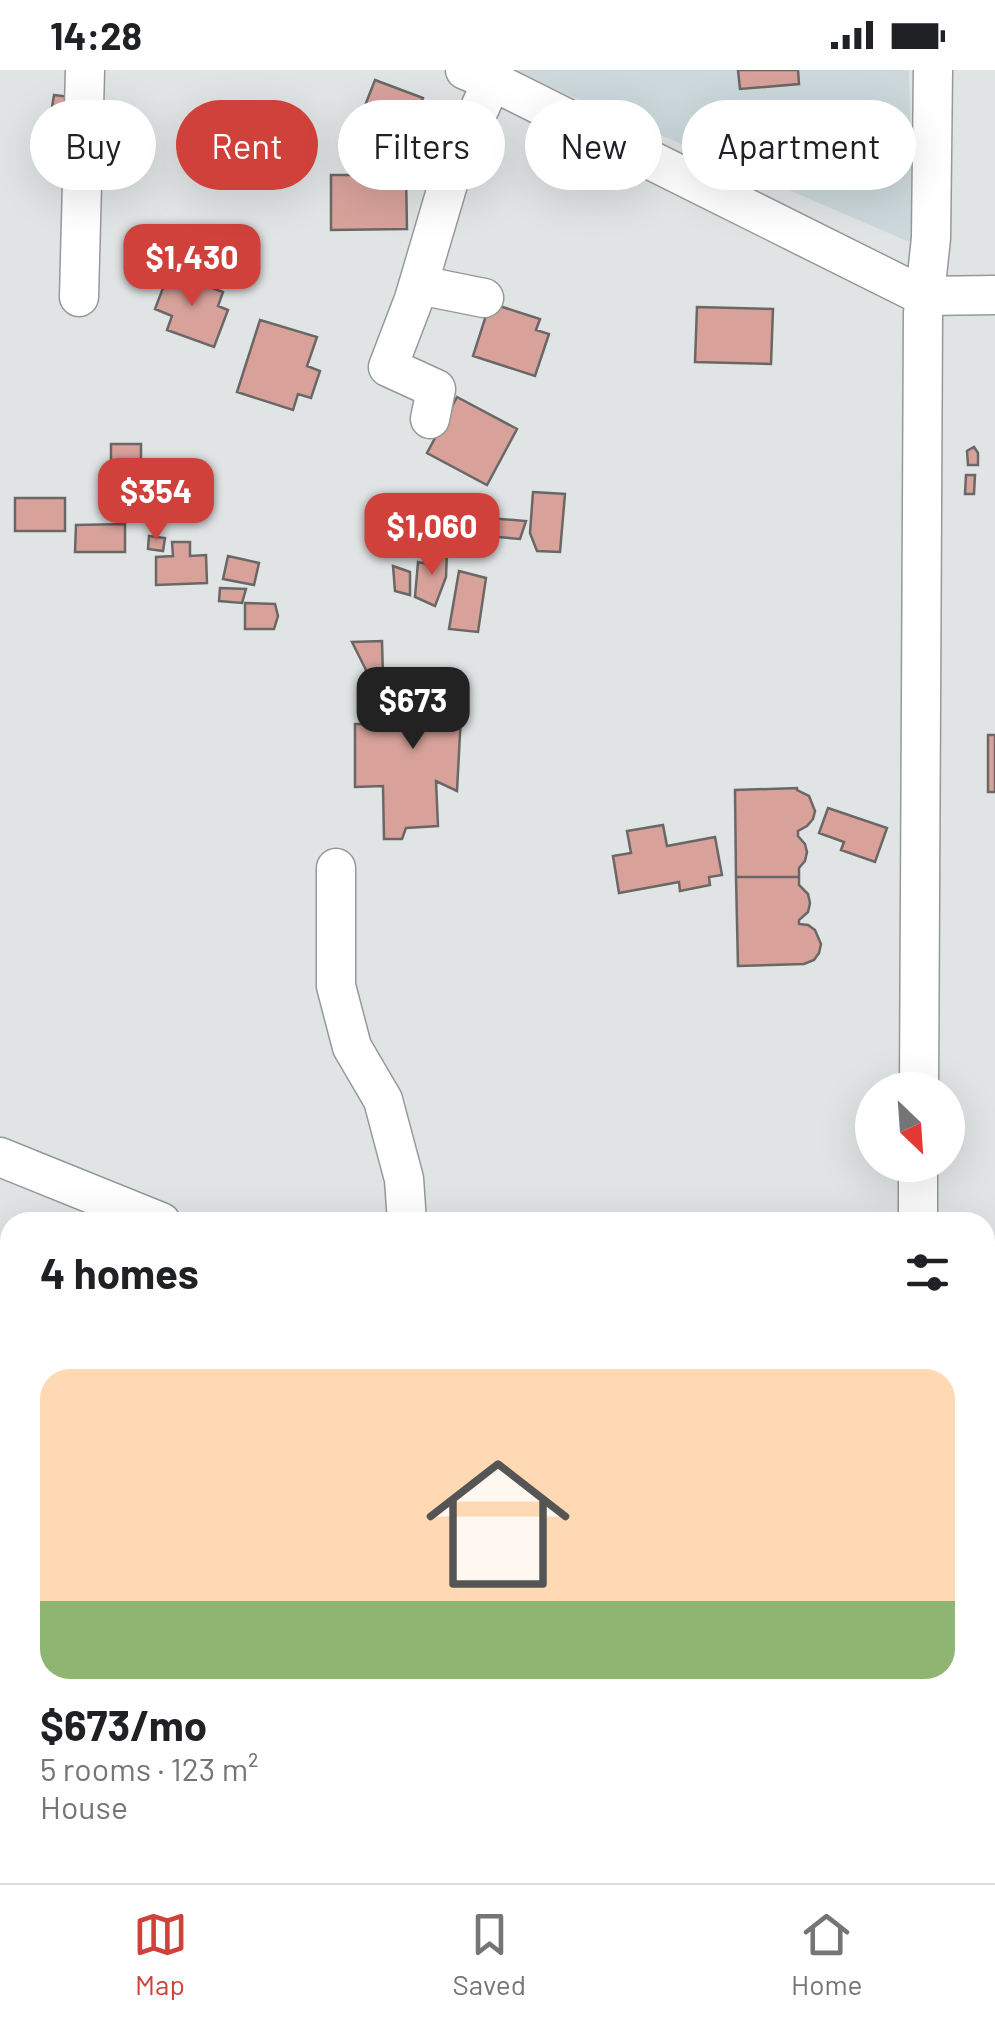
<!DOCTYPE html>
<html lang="en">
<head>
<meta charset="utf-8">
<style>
  :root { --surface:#fff; --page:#f2f2f2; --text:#202124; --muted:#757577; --line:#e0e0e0; --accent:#d0413b }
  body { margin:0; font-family:Barlow,sans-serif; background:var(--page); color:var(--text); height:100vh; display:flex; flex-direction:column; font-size:38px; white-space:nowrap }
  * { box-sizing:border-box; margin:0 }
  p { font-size:32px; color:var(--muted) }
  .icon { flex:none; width:55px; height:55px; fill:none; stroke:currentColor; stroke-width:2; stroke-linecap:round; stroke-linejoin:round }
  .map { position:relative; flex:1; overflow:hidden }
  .side { position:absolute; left:0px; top:1142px; width:995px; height:672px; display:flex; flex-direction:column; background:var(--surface); border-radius:30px 30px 0 0; box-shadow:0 10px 40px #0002 }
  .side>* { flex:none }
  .guide { position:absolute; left:30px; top:30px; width:935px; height:90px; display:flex; gap:20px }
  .needle { width:65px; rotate:155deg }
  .buttons { position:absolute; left:855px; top:1002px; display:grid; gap:20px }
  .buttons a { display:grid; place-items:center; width:110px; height:110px; border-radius:50%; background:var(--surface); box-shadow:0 10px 40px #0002; font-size:50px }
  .price { position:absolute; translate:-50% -85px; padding:0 22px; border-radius:20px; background:var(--accent); color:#fff; font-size:32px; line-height:65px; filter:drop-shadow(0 2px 5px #0008) }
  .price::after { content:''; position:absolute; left:50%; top:60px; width:30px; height:22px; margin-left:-15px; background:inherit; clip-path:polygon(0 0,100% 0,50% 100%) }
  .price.current { background:#222; color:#fff }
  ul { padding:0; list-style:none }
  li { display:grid; align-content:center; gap:20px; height:530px; padding:0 40px }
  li+li { border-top:2px solid var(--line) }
  li span { display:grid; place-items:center; height:310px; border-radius:30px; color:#555 }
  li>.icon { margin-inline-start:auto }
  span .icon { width:180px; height:180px; fill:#fffc; stroke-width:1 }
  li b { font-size:42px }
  h2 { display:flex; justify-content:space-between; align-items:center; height:120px; padding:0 40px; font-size:42px }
  .chip { padding:0 35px; border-radius:45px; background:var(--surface); box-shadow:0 10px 40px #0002; font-size:35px; line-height:90px }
  .chip.current { background:var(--accent); color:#fff }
  .status { display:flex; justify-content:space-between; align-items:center; height:70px; padding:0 50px; background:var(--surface); direction:ltr }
  .status svg { height:28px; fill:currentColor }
  .menu { display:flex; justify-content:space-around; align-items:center; height:140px; border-top:2px solid var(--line); background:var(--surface); font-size:28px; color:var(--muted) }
  .menu a { display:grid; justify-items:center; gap:5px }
  .menu .current { color:var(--accent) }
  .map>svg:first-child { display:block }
</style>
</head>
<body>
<div class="status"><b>14:28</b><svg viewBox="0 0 49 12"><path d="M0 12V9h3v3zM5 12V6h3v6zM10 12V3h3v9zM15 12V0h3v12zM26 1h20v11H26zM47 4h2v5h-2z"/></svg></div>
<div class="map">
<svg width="995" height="1813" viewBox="0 0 995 1813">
  <rect width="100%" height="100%" fill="#e0e4e4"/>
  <path fill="#ccd8db" d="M510,0H909L914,174Z"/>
  <path fill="#d8a29b" stroke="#6a6767" stroke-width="2.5" d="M738,0H798L799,14L740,19Z
    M375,10L423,28L414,51L366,33Z
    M54,25L78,28L75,47L51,44Z
    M372,65L391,76L394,82L375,86H351L352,70L369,71Z
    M331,105H406L407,159L331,160Z
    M169,202L223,222L218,236L228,240L214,277L167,260L172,246L155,239Z
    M490,233L540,249L536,260L549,264L535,306L473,286Z
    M697,237L773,239L771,294L695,292Z
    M260,250L317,267L307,296L320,301L311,328L298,324L293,340L237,322Z
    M457,327L517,359L487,415L427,383Z
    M111,374H141V410H111Z
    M974,377L978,383V395H968L967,381Z
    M966,405H975L974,424H965Z
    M104,413H123V433H104Z
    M533,422L565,424L560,482L537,481L530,463Z
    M15,428H65V461H15Z
    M488,448L526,451L520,469L486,466Z
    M125,454V482H75L76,455Z
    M149,466L165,468L163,481L148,479Z
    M172,472H190V486L206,485L207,513L156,515V487L173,486Z
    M447,480L446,507L435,536L415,527L418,492L432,495L430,481Z
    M228,486L259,493L254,515L223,509Z
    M393,496L410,502V525L395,521Z
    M459,501L486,508L478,562L449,559Z
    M220,518L246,519L242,533L219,531Z
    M245,533L275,534L278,546L274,559H245Z
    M382,571L383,607L370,608L352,572Z
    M396,602L463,606L457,721L436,711L438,756L406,758L402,769H384L383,716L355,717V654H403L407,639Z
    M988,665H995V722H988Z
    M797,718V720L809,726L815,741L813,749L807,756L798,761V766L805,774L807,782L805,791L799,798V807H736L735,720Z
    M828,738L887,758L875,792L841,780L844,772L819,763Z
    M663,755L667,776L715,767L722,805L709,807L710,815L680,821L679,812L619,823L613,786L631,783L627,761Z
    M736,807H799V815L808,824L810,833L808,842L799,850V854L808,855L815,860L821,874L819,883L814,890L804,894L738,896Z"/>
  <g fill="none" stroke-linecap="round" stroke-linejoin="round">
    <defs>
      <path id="minor" d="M465,0L492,11L923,226L995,225
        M419,215L484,228
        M79,227L85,0
        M430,349L436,319L388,297L414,229L453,97L492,11
        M336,798V916L352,977L383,1030L404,1109L407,1152
        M919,1020L923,243L931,168L933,0
        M0,1087L161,1152
        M918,1152V1095
        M985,1515L995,1519
        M243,1813V1805
        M914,1813L915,1805"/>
    </defs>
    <use href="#minor" stroke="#96999a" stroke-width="41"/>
    <use href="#minor" stroke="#fff" stroke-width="38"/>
  </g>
</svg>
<div class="buttons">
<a><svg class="needle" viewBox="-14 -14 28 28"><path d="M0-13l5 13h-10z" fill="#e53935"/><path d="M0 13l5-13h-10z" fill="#757577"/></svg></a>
</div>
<b class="price" style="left:192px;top:239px">$1,430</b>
<b class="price" style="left:156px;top:473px">$354</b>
<b class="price" style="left:432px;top:508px">$1,060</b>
<b class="price current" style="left:413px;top:682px">$673</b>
<div class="guide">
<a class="chip">Buy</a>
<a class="chip current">Rent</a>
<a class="chip">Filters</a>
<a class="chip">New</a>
<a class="chip">Apartment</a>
</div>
<section class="side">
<h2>4 homes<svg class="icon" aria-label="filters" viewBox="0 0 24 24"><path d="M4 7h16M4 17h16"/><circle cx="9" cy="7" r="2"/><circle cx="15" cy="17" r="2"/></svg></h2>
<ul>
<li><span style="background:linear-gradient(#ffd9b3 75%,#8fb573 0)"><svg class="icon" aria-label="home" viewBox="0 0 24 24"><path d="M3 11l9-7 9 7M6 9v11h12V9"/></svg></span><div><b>$673/mo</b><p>5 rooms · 123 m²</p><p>House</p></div></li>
</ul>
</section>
</div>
<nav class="menu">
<a class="current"><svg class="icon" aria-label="map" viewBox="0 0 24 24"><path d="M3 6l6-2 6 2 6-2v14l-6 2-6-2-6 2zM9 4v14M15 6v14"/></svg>Map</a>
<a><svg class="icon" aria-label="saved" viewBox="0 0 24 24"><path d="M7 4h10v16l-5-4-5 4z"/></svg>Saved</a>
<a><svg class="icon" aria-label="home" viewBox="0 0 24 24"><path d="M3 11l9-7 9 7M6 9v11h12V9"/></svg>Home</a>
</nav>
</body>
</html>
